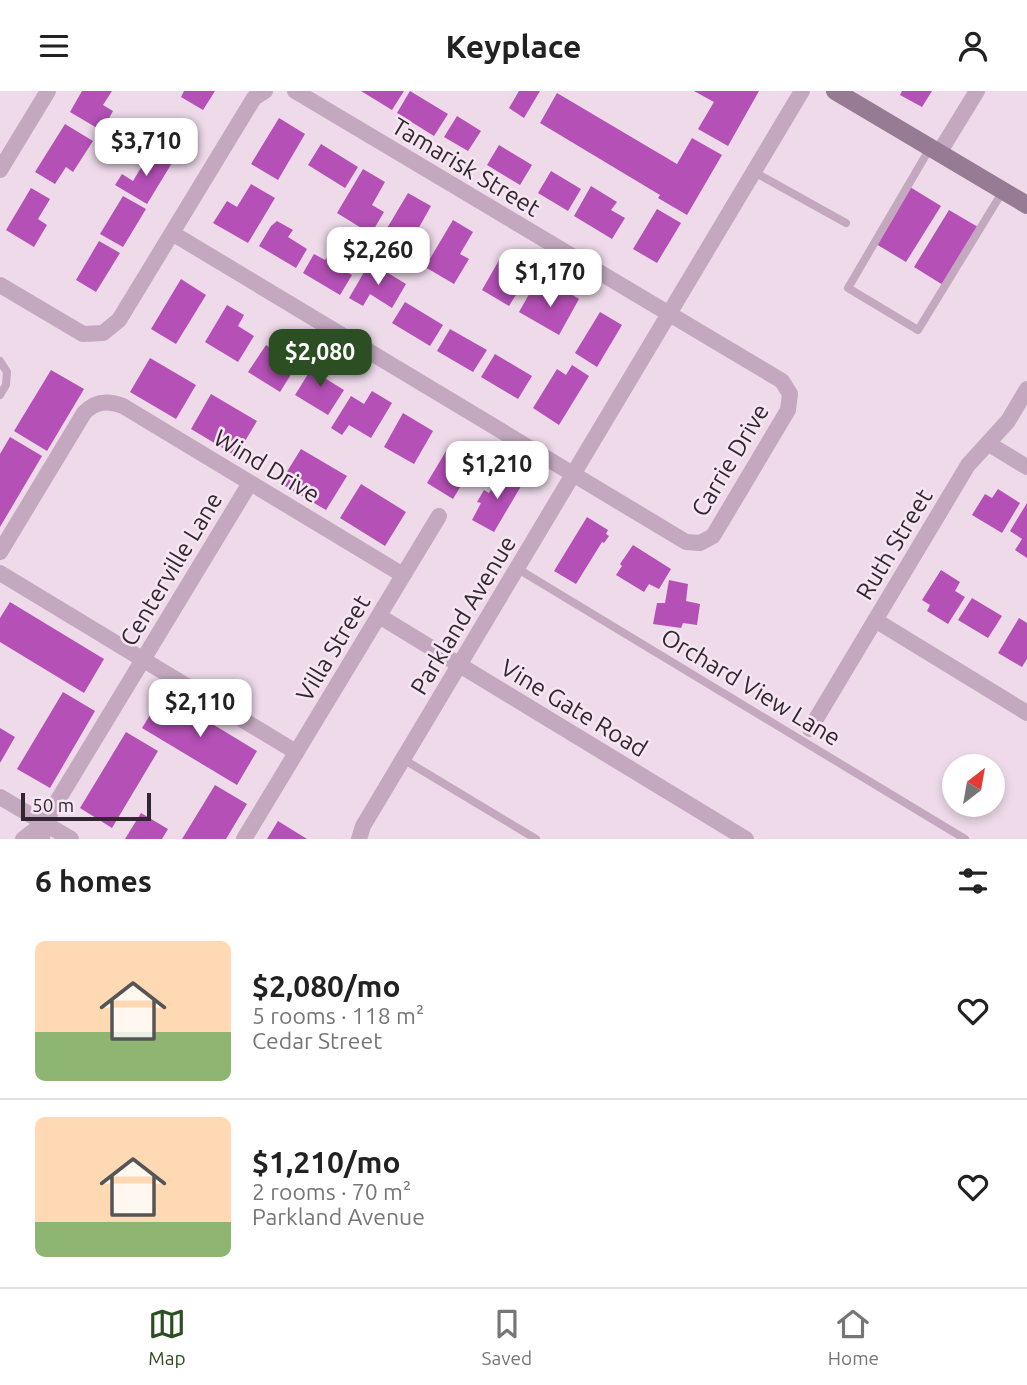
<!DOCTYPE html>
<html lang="en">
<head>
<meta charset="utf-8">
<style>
  :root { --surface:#fff; --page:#f2f2f2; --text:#222; --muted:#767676; --line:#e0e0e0; --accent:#2b4e22 }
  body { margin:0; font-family:Ubuntu,sans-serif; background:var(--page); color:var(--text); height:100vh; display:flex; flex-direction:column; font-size:26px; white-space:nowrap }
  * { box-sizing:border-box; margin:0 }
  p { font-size:23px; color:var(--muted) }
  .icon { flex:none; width:38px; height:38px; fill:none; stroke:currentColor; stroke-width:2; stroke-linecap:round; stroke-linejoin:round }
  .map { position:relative; height:748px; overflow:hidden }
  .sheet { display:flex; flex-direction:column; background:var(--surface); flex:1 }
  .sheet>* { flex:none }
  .needle { width:46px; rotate:31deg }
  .buttons { position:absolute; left:942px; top:663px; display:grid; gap:14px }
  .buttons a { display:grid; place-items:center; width:63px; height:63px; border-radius:50%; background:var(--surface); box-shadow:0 4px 10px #0003; font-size:35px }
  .scale { position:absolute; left:21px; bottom:18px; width:130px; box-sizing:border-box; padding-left:7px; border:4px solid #322731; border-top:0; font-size:19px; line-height:24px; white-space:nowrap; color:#322731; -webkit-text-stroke:5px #f6e6f2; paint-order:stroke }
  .price { position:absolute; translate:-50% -60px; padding:0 16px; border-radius:14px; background:#fff; color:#222; font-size:23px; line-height:46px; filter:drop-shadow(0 2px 4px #0008) }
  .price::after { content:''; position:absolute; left:50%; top:42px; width:21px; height:16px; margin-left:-10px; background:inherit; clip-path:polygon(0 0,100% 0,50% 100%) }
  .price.selected { background:var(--accent); color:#fff }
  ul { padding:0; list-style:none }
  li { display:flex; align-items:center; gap:21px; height:175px; padding:0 35px }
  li+li { border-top:2px solid var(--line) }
  li span { display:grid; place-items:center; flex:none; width:196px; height:140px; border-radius:10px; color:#555 }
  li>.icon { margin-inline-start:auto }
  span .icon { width:84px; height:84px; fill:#fffc; stroke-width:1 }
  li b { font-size:30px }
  h2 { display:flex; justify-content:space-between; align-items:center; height:84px; padding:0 35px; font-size:30px }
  header { display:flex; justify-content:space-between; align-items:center; height:91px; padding:0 35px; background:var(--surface); font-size:32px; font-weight:700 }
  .tab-bar { display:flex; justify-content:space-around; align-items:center; height:98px; border-top:2px solid var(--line); background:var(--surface); font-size:19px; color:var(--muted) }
  .tab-bar a { display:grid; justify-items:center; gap:4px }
  .tab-bar .selected { color:var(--accent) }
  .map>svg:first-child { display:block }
</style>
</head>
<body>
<header><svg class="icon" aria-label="menu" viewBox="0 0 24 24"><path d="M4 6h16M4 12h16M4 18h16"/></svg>Keyplace<svg class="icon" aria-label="person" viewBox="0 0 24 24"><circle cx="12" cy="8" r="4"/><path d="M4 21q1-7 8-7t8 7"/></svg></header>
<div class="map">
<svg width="1027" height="748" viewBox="0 0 1027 748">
  <rect width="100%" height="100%" fill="#eedae9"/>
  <path fill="#b450b6" d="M82,0H112L103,14L113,20L102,40L70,21Z
    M184,0H215L203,19L181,6Z
    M361,0H404L392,19Z
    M410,0L448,23L434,45L397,22Z
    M519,0H540L524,27L509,17Z
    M694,0H759L728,55L698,38L714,11Z
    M902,0H932L922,16L900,4Z
    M557,2L677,73L692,47L722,64L687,124L658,107L660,104L540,32Z
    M457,25L481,40L468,60L444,46Z
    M279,27L305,43L278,89L251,73Z
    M65,33L93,50L73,81L66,76L55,93L35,81Z
    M168,36L188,47L176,68L156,57Z
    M321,53L358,76L345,97L308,74Z
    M499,54L532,74L520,94L487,74Z
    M151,60L172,72L147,113L115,94L122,83L133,90Z
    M363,78L385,91L372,114L384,121L371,143L337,122Z
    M551,80L581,98L568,120L538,102Z
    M251,93L275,107L248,152L213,132L227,110L237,116Z
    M591,95L617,111L611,119L625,127L612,148L574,125Z
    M910,96L941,115L906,171L876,153Z
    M31,97L50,108L38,128L47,134L34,156L6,139Z
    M408,102L431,115L417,140L429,147L415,170L380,149Z
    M123,105L146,118L123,156L100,143Z
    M657,118L681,132L657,172L633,158Z
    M949,119L978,136L943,194L914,176Z
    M453,129L473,141L460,163L469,168L454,193L425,176Z
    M277,130L293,139L288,146L307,158L296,177L259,155L271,135Z
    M99,150L120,162L96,201L76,189Z
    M331,160L348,169L342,178L352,184L340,204L303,182L314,163L325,169Z
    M502,164L530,181L509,215L482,199Z
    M370,171L406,193L392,217L370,203L363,215L349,207Z
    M181,188L206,204L176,253L151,238Z
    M560,196L579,208L559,244L519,221L532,198L552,209Z
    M405,211L443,234L430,255L392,232Z
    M227,214L244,224L238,235L254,245L238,271L205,251Z
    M600,221L622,234L597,276L575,262Z
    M450,238L487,259L473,281L437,260Z
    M293,253L305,261L280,301L248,281L266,254L285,266Z
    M495,263L532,285L518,308L481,286Z
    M150,267L196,294L176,328L130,301Z
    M318,267L330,274L323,286L344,299L328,324L295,304Z
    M572,274L589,285L559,334L533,317L557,278L566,284Z
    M51,279L84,298L47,360L14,340Z
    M372,300L392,312L371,347L349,334L342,344L331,337L351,305L364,313Z
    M211,303L257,330L236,365L191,338Z
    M403,322L433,340L414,373L384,356Z
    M10,346L42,365L0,436V363Z
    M449,355L475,371L453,408L427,392Z
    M301,358L347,385L326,419L280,392Z
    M503,378L524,390L494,441L472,429L481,412L477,411L484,399L489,402Z
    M361,393L406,421L385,455L340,427Z
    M998,398L1020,412L1002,442L972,424L985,403L992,407Z
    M1027,412V467L1015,459L1022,448L1010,440Z
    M587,426L608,439L606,443L609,445L604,452L602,451L576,493L554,480Z
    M633,454L671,478L659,498L649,493L644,501L616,484L622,475L620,473Z
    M941,479L960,491L955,500L965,506L948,533L927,520L930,514L922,509Z
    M669,489L688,493L686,510L700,513L697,534L683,532L681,537L653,533L657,512H665Z
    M972,507L1002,525L988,547L958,529Z
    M10,511L104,568L84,602L0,551V527Z
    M1019,527L1027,532V568L1022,576L998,562Z
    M63,601L95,620L50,697L17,678Z
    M163,603L257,660L237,694L142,637Z
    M0,637L15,646L0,672Z
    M126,641L158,660L112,737L80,717Z
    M215,694L247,713L226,748H182Z
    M141,722L168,738L162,748H125Z
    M278,730L307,748H267Z"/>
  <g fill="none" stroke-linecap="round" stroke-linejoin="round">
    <path stroke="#c4a8bf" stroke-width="8" d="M930,57L848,197L918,239L1003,100
      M754,81L846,132
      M0,270L7,281L6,294L0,304
      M518,478L965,748
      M403,668L536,748"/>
    <path stroke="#c4a8bf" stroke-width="16" d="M939,62L977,0
      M0,79L48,0
      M172,142L686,451L700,452L713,445L788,319L790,303L782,290L295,0
      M0,194L83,243L103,242L119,229L254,7L265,0
      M989,353L1027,376
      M0,461L84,322C95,310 108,309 123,315L403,484
      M0,482L296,661
      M379,525L746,748
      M875,529L1027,622
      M810,638L968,374L1008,330L1027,298
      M0,706L71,748
      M23,748L44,732
      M42,748L44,732L250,392
      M244,748L439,425
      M359,748L363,735L802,0"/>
    <path stroke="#977a94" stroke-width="18" d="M835,0L1027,114"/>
  </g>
  <g text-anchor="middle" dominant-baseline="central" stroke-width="5" stroke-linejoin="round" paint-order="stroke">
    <g font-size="24" fill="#322731" stroke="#f6e6f2">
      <text transform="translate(466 76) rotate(31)">Tamarisk Street</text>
      <text transform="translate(730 369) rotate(-59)">Carrie Drive</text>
      <text transform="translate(267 375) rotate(31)">Wind Drive</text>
      <text transform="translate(894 453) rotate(-59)">Ruth Street</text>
      <text transform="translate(171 478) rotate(-59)">Centerville Lane</text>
      <text transform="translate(463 524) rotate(-59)">Parkland Avenue</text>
      <text transform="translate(333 557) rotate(-59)">Villa Street</text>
      <text transform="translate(751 596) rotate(31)">Orchard View Lane</text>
      <text transform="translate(574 617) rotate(31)">Vine Gate Road</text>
    </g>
  </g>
</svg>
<div class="buttons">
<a><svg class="needle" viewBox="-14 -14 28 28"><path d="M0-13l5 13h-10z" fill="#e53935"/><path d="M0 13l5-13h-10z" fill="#767676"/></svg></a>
</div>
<div class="scale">50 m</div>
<b class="price" style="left:146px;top:87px">$3,710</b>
<b class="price" style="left:378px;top:196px">$2,260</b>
<b class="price" style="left:550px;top:218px">$1,170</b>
<b class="price selected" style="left:320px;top:298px">$2,080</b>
<b class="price" style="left:497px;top:410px">$1,210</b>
<b class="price" style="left:200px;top:648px">$2,110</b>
</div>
<section class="sheet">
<h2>6 homes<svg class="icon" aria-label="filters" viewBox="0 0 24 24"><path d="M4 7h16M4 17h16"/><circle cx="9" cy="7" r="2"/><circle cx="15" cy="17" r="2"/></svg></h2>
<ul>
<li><span style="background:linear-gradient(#ffd9b3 65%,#8fb573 0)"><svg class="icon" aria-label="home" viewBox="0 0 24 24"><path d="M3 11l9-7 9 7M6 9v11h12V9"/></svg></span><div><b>$2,080/mo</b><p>5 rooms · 118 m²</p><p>Cedar Street</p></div><svg class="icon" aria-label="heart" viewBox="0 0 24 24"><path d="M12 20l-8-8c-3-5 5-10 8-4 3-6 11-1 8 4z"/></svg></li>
<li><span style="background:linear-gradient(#ffd9b3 75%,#8fb573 0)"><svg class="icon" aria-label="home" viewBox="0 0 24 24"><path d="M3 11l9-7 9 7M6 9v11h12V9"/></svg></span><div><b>$1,210/mo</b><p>2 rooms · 70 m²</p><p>Parkland Avenue</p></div><svg class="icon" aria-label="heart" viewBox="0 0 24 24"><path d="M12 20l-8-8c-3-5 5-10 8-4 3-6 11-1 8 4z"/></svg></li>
</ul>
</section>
<nav class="tab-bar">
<a class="selected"><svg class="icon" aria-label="map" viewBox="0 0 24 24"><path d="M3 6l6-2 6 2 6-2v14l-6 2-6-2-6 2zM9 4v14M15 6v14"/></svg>Map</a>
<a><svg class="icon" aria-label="saved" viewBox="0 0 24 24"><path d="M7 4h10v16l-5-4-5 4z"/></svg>Saved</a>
<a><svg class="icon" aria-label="home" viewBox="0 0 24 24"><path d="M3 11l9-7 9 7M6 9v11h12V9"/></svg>Home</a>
</nav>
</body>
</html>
